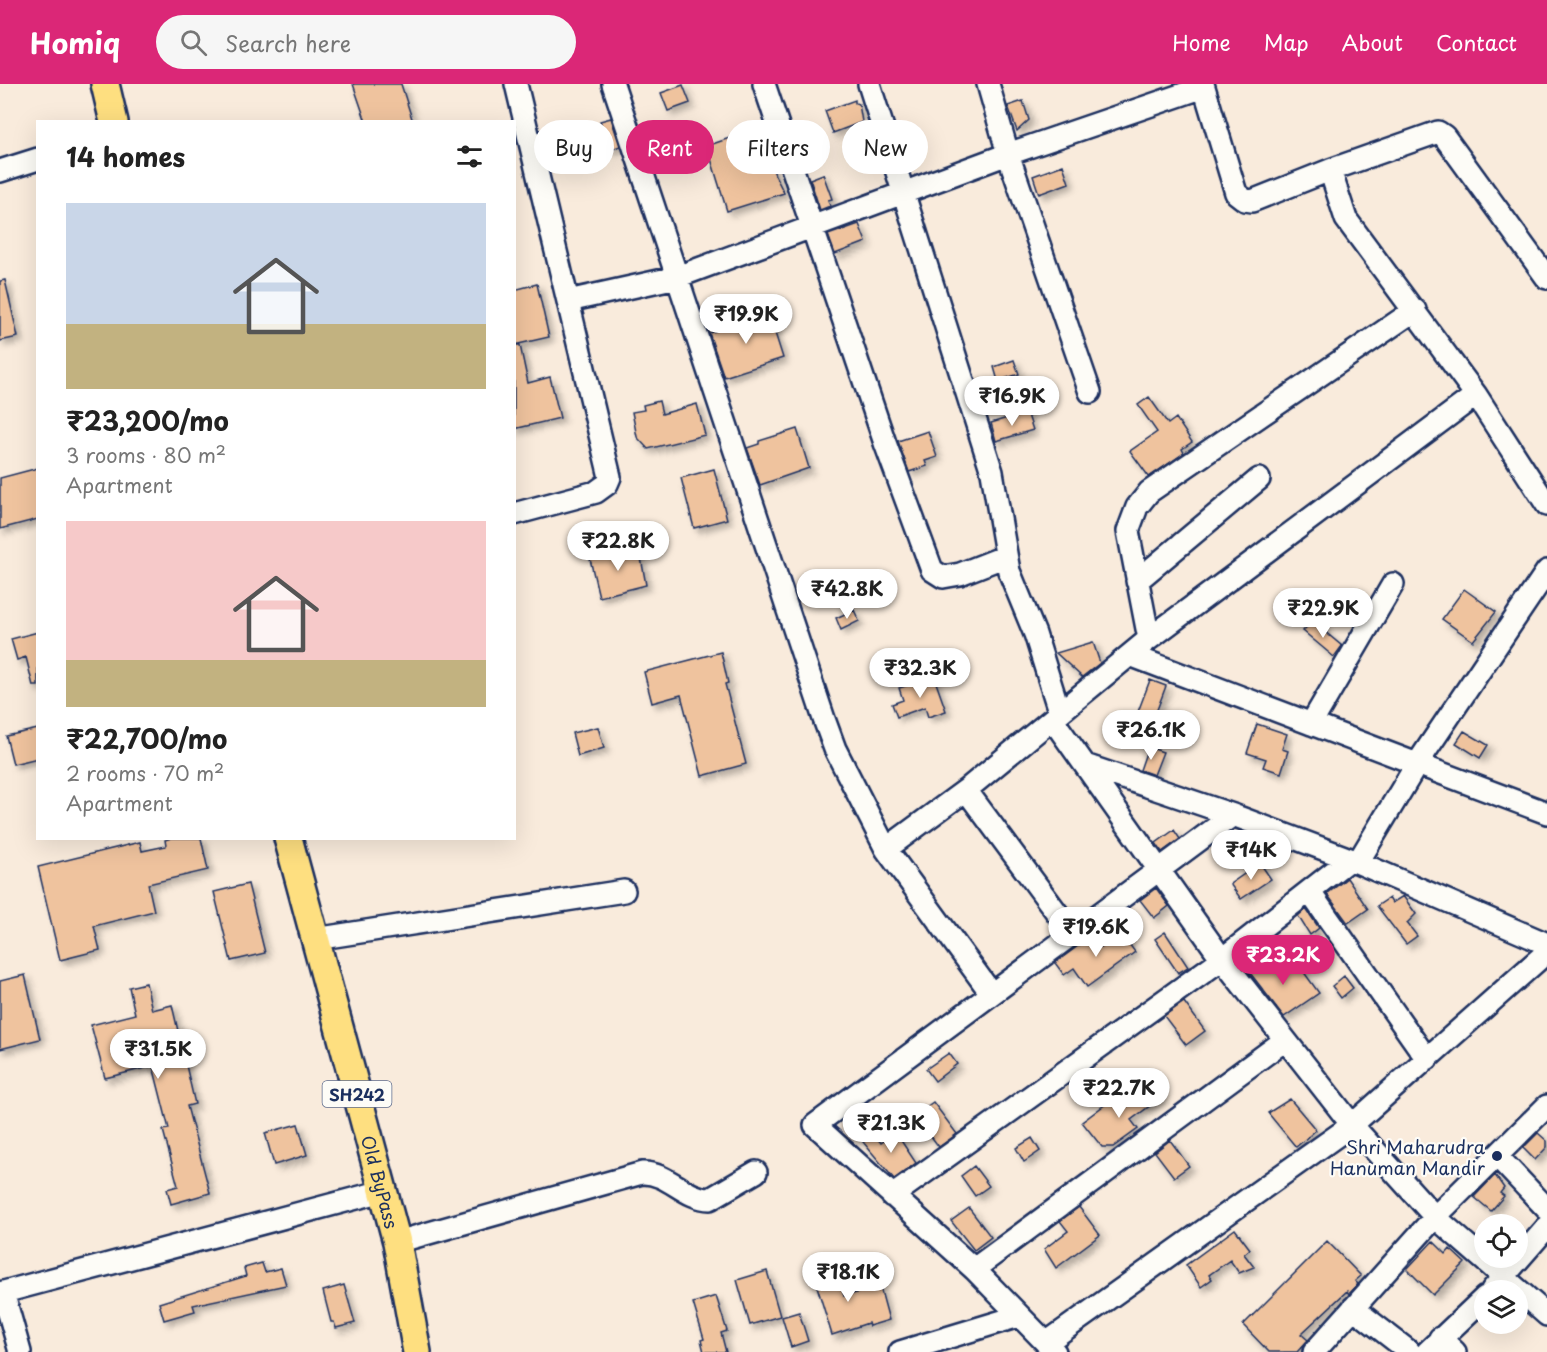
<!DOCTYPE html>
<html lang="en">
<head>
<meta charset="utf-8">
<style>
  :root { --surface:#fff; --page:#f6f6f6; --text:#222; --muted:#767676; --accent:#db2777 }
  body { margin:0; font-family:"Playpen Sans",sans-serif; background:var(--page); color:var(--text); height:100vh; display:flex; flex-direction:column; font-size:22px; white-space:nowrap }
  * { box-sizing:border-box; margin:0 }
  p { font-size:20px; color:var(--muted) }
  .icon { flex:none; width:33px; height:33px; fill:none; stroke:currentColor; stroke-width:2; stroke-linecap:round; stroke-linejoin:round }
  .map { position:relative; flex:1; overflow:hidden }
  .details { position:absolute; left:36px; top:36px; width:480px; height:720px; display:flex; flex-direction:column; background:var(--surface); border-radius:0px; box-shadow:0 6px 24px #0002 }
  .details>* { flex:none }
  .guide { position:absolute; left:534px; top:36px; width:570px; height:54px; display:flex; gap:12px }
  .controls { position:absolute; left:1474px; top:1130px; display:grid; gap:12px }
  .controls a { display:grid; place-items:center; width:54px; height:54px; border-radius:50%; background:var(--surface); box-shadow:0 6px 24px #0002; font-size:30px }
  .price { position:absolute; translate:-50% -51px; padding:0 14px; border-radius:21px; background:#fff; color:#222; font-size:20px; line-height:39px; filter:drop-shadow(0 2px 3px #0008) }
  .price::after { content:''; position:absolute; left:50%; top:36px; width:18px; height:14px; margin-left:-9px; background:inherit; clip-path:polygon(0 0,100% 0,50% 100%) }
  .price.on { background:var(--accent); color:#fff }
  ul { padding:0; list-style:none }
  li { display:grid; align-content:center; gap:12px; height:318px; padding:0 30px }
  li span { display:grid; place-items:center; height:186px; border-radius:0px; color:#555 }
  li>.icon { margin-inline-start:auto }
  span .icon { width:108px; height:108px; fill:#fffc; stroke-width:1 }
  li b { font-size:26px }
  h2 { display:flex; justify-content:space-between; align-items:center; height:72px; padding:0 30px; font-size:26px }
  .pill { padding:0 21px; border-radius:27px; background:var(--surface); box-shadow:0 6px 24px #0002; font-size:21px; line-height:54px }
  .pill.on { background:var(--accent); color:#fff }
  header { display:flex; align-items:center; gap:36px; box-sizing:border-box; height:84px; padding:0 30px; background:var(--accent); color:#fff }
  header strong { font-size:28px }
  nav { display:flex; gap:33px; margin-inline-start:auto; font-size:21px }
  .search { width:420px; height:54px; background:var(--page); display:flex; align-items:center; gap:15px; box-sizing:border-box; padding:0 21px; border-radius:33px; color:var(--muted); font-size:22px }
  .map>svg:first-child { display:block }
</style>
</head>
<body>
<header>
<strong>Homiq</strong>
<div class="search"><svg class="icon" aria-label="search" viewBox="0 0 24 24"><circle cx="10" cy="10" r="6"/><path d="M15 15l6 6"/></svg>Search here</div>
<nav><a>Home</a><a>Map</a><a>About</a><a>Contact</a></nav>
</header>
<div class="map">
<svg width="1547" height="1268" viewBox="0 0 1547 1268">
  <defs>
    <filter id="shadow"><feDropShadow dx="4.5" dy="4.5" stdDeviation="3" flood-color="#0004"/></filter>
  </defs>
  <rect width="100%" height="100%" fill="#f9ebdc"/>
  <filter id="ink" filterUnits="userSpaceOnUse"><feTurbulence type="fractalNoise" baseFrequency=".0167" numOctaves="2"/><feDisplacementMap in="SourceGraphic" scale="12" xChannelSelector="R" yChannelSelector="G"/><feConvolveMatrix kernelMatrix="1 2 1 2 8 2 1 2 1" color-interpolation-filters="sRGB"/></filter>
  <g filter="url(#ink)">
    <path fill="#efc39e" stroke="#1b2f5e" stroke-width="1.5" filter="url(#shadow)" d="M353,0H401L413,38H366Z
      M683,1L690,19L668,27L661,9Z
      M855,16V19L859,20L862,38L833,49L825,27Z
      M1023,17L1029,36L1017,47L1008,22Z
      M611,34L620,62L610,66L600,37Z
      M758,44L775,91L784,109L727,127L707,62Z
      M1063,81L1069,99L1039,110L1033,92Z
      M823,90L832,115L828,116L830,122L820,126L810,95Z
      M859,140L866,158L835,170L828,151Z
      M5,196L18,253L0,257V197Z
      M537,200L549,253L514,261V206Z
      M769,230L783,274L724,293L709,249Z
      M514,261H520L528,299L550,293L560,334L514,345Z
      M1014,276L1019,290L998,297L994,283Z
      M1149,313L1168,340L1176,334L1192,358L1182,365L1184,369L1149,393L1130,367L1157,348L1138,321Z
      M659,317L662,330L697,320L705,351L648,365L637,353L632,328L644,326L643,321Z
      M1027,328L1033,346L996,357L991,339Z
      M797,345L809,384L760,401L747,364L759,360V357Z
      M928,347L937,373L925,377L927,382L909,388L898,357Z
      M38,384V435L0,445V394Z
      M714,385L727,435L694,444L681,394Z
      M639,463L646,501L599,513L590,475Z
      M1464,505L1496,528L1473,557L1442,535Z
      M854,526L859,537L841,546L836,534Z
      M1312,537L1342,562L1334,573L1303,547Z
      M38,548V602H33L26,573L17,576L11,555Z
      M1093,558L1100,579L1082,593L1056,569Z
      M721,568L728,599L725,600L746,680L702,692L681,611L652,619L644,588Z
      M934,593L946,627L928,633L925,623L897,633L892,620L903,616L899,604Z
      M1150,596L1166,602L1152,639L1136,633Z
      M1257,640L1287,650L1282,665L1288,667L1281,689L1263,683L1266,675L1247,669Z
      M598,643L604,664L578,672L572,649Z
      M38,645V674L13,680L6,652Z
      M1464,647L1488,661L1480,674L1456,659Z
      M1148,663L1163,668L1154,691L1140,686Z
      M1174,746L1180,755L1162,768L1156,759Z
      M171,754H201L208,786L148,800L154,827L94,842L100,866L60,876L38,783L140,758L142,767L166,762L165,756Z
      M1260,779L1271,795L1241,815L1230,800Z
      M1347,794L1368,825L1348,839L1327,810Z
      M248,800L265,869L231,877L214,808Z
      M1156,804L1169,822L1154,834L1140,816Z
      M1403,812L1416,830L1407,839L1417,852L1406,860L1377,822L1389,814L1392,819Z
      M1306,825L1319,844L1310,851L1298,832Z
      M1165,848L1188,883L1178,889L1155,855Z
      M1121,849L1135,868L1087,903L1074,884L1064,891L1055,879L1093,851L1101,863Z
      M1266,871L1281,892L1298,880L1319,909L1284,933L1247,885Z
      M25,891L40,955L0,965V897Z
      M1344,892L1353,904L1341,914L1332,902Z
      M146,899L152,926L172,921L195,1020L187,1022L210,1109L171,1120L167,1105L178,1102L163,1046L169,1045L153,982L105,994L91,941L135,930L129,903Z
      M1184,918L1205,947L1186,961L1164,932Z
      M949,969L957,980L935,997L926,985Z
      M1155,1001L1163,1012L1131,1036L1138,1045L1113,1063H1102L1082,1038L1115,1013L1123,1025Z
      M1290,1015L1316,1046L1296,1063L1268,1029Z
      M933,1018L957,1050L939,1063L915,1031Z
      M298,1040L307,1071L274,1081L265,1049Z
      M896,1049L916,1079L894,1095L863,1058L874,1050L881,1059Z
      M1538,1049L1547,1057V1063L1535,1076L1523,1064Z
      M1032,1054L1040,1067L1024,1078L1016,1064Z
      M1170,1056L1189,1082L1174,1093L1155,1068Z
      M974,1082L989,1102L975,1112L961,1092Z
      M1495,1091L1504,1104L1500,1109L1504,1112L1491,1127L1474,1113Z
      M1079,1123L1100,1151L1056,1184L1044,1165L1068,1147L1060,1137Z
      M969,1124L991,1153L974,1166L951,1137Z
      M1235,1145L1250,1165L1244,1170L1254,1183L1239,1189L1230,1176L1209,1191L1212,1195L1201,1203L1186,1181Z
      M1327,1157L1361,1192L1355,1197L1358,1200L1349,1210L1347,1207L1301,1250L1308,1256L1297,1268H1269L1243,1241Z
      M1433,1157L1446,1170L1450,1165L1465,1179L1433,1211L1407,1185Z
      M262,1179L265,1188L281,1184L286,1201L193,1221L195,1227L164,1236L159,1219L246,1192L244,1184Z
      M834,1179L844,1212L880,1203L889,1236L869,1242L868,1239L832,1251L812,1186Z
      M767,1187L780,1232L750,1241L737,1196Z
      M344,1201L355,1239L336,1244L334,1238H331L323,1207Z
      M716,1212L727,1247L721,1249L726,1268H704L701,1256L704,1255L693,1219Z
      M799,1228L808,1257L791,1263L782,1233Z"/>
    <g fill="none" stroke-linecap="round" stroke-linejoin="round">
      <defs>
        <path id="minor" d="M613,0L824,635L835,665L886,765
          M764,0L885,359L932,486L943,493L960,490L1006,472
          M869,0L992,388L1009,487L1035,550L1059,627
          M988,0L1008,70L1090,308
          M1203,0L1236,109L1245,116L1252,117L1330,86L1438,48L1444,52L1547,194
          M1330,86L1346,135L1476,311L1547,421
          M0,87L38,75
          M568,217L677,193L1008,70L1204,3
          M514,430L596,408L607,400L610,393L516,0
          M1547,487L1417,680L1547,729
          M1137,497L1259,395
          M1149,555L1476,311
          M1130,571L1417,680L1358,778
          M1053,636L1222,875L1352,1041L1435,1133L1547,1231
          M1311,640L1393,500
          M1085,681L1233,731L1350,775L1547,860
          M966,706L1072,849
          M1309,807L1427,975
          M315,855L624,807
          M991,909L886,765L966,706L1149,555L1128,447L1137,423L1149,408L1415,226
          M1497,1072L1547,1125
          M892,1112L1222,875L1350,775
          M397,1158L642,1089C668,1088 685,1115 710,1115L756,1088
          M974,1185L1285,956
          M1492,1206L1547,1143
          M3,1208L20,1268
          M0,1209L383,1107
          M1353,1224L1410,1268
          M1440,1254L1455,1268
          M1046,1259L1352,1041L1547,868
          M900,1268L1019,1232
          M1055,1268L974,1185L815,1041L1233,731
          M1314,1268L1435,1133L1547,1022
          M1427,1268L1485,1213"/>
        <g id="major">
          <path d="M105,0L114,38"/>
          <path id="s1" d="M288,754L397,1158L417,1268"/>
        </g>
      </defs>
      <use href="#minor" stroke="#1b2f5e" stroke-width="26"/>
      <use href="#major" stroke="#1b2f5e" stroke-width="32"/>
      <use href="#minor" stroke="#fdfcf7" stroke-width="21"/>
      <use href="#major" stroke="#fedf80" stroke-width="27"/>
    </g>
  </g>
  <circle fill="#1b2f5e" stroke="#fdfcf7" stroke-width="2" cx="1497" cy="1072" r="6"/>
  <g text-anchor="middle" dominant-baseline="central" stroke-width="4.5" stroke-linejoin="round" paint-order="stroke">
    <rect fill="#fdfcf7" stroke="#5f6c8c" stroke-width="1.5" x="322.5" y="997" width="69" height="26" rx="4.5"/>
    <g font-size="16" font-weight="bold" fill="#1b2f5e">
      <text x="357" y="1010">SH242</text>
    </g>
    <g font-size="18" fill="#1b2f5e" stroke="#fdfcf7" text-anchor="end">
      <text x="1485" y="1062">Shri Maharudra<tspan x="1485" dy="21">Hanuman Mandir</tspan></text>
    </g>
    <g font-size="18" fill="#1b2f5e" stroke="#fdfcf7">
      <text stroke="none"><textPath href="#s1" startOffset="356">Old ByPass</textPath></text>
    </g>
  </g>
</svg>
<div class="controls">
<a><svg class="icon" aria-label="locate" viewBox="0 0 24 24"><circle cx="12" cy="12" r="6"/><path d="M12 2v4M12 18v4M2 12h4M18 12h4"/></svg></a>
<a><svg class="icon" aria-label="layers" viewBox="0 0 24 24"><path d="M12 4l9 5-9 5-9-5zM3 14l9 5 9-5"/></svg></a>
</div>
<b class="price" style="left:746px;top:261px">₹19.9K</b>
<b class="price" style="left:1012px;top:343px">₹16.9K</b>
<b class="price" style="left:618px;top:488px">₹22.8K</b>
<b class="price" style="left:847px;top:536px">₹42.8K</b>
<b class="price" style="left:1323px;top:555px">₹22.9K</b>
<b class="price" style="left:920px;top:615px">₹32.3K</b>
<b class="price" style="left:1151px;top:677px">₹26.1K</b>
<b class="price" style="left:1251px;top:797px">₹14K</b>
<b class="price" style="left:1096px;top:874px">₹19.6K</b>
<b class="price on" style="left:1283px;top:902px">₹23.2K</b>
<b class="price" style="left:158px;top:996px">₹31.5K</b>
<b class="price" style="left:1119px;top:1035px">₹22.7K</b>
<b class="price" style="left:891px;top:1070px">₹21.3K</b>
<b class="price" style="left:848px;top:1219px">₹18.1K</b>
<div class="guide">
<a class="pill">Buy</a>
<a class="pill on">Rent</a>
<a class="pill">Filters</a>
<a class="pill">New</a>
</div>
<section class="details">
<h2>14 homes<svg class="icon" aria-label="filters" viewBox="0 0 24 24"><path d="M4 7h16M4 17h16"/><circle cx="9" cy="7" r="2"/><circle cx="15" cy="17" r="2"/></svg></h2>
<ul>
<li><span style="background:linear-gradient(#c9d6e8 65%,#c2b280 0)"><svg class="icon" aria-label="home" viewBox="0 0 24 24"><path d="M3 11l9-7 9 7M6 9v11h12V9"/></svg></span><div><b>₹23,200/mo</b><p>3 rooms · 80 m²</p><p>Apartment</p></div></li>
<li><span style="background:linear-gradient(#f6c9c9 75%,#c2b280 0)"><svg class="icon" aria-label="home" viewBox="0 0 24 24"><path d="M3 11l9-7 9 7M6 9v11h12V9"/></svg></span><div><b>₹22,700/mo</b><p>2 rooms · 70 m²</p><p>Apartment</p></div></li>
</ul>
</section>
</div>
</body>
</html>
